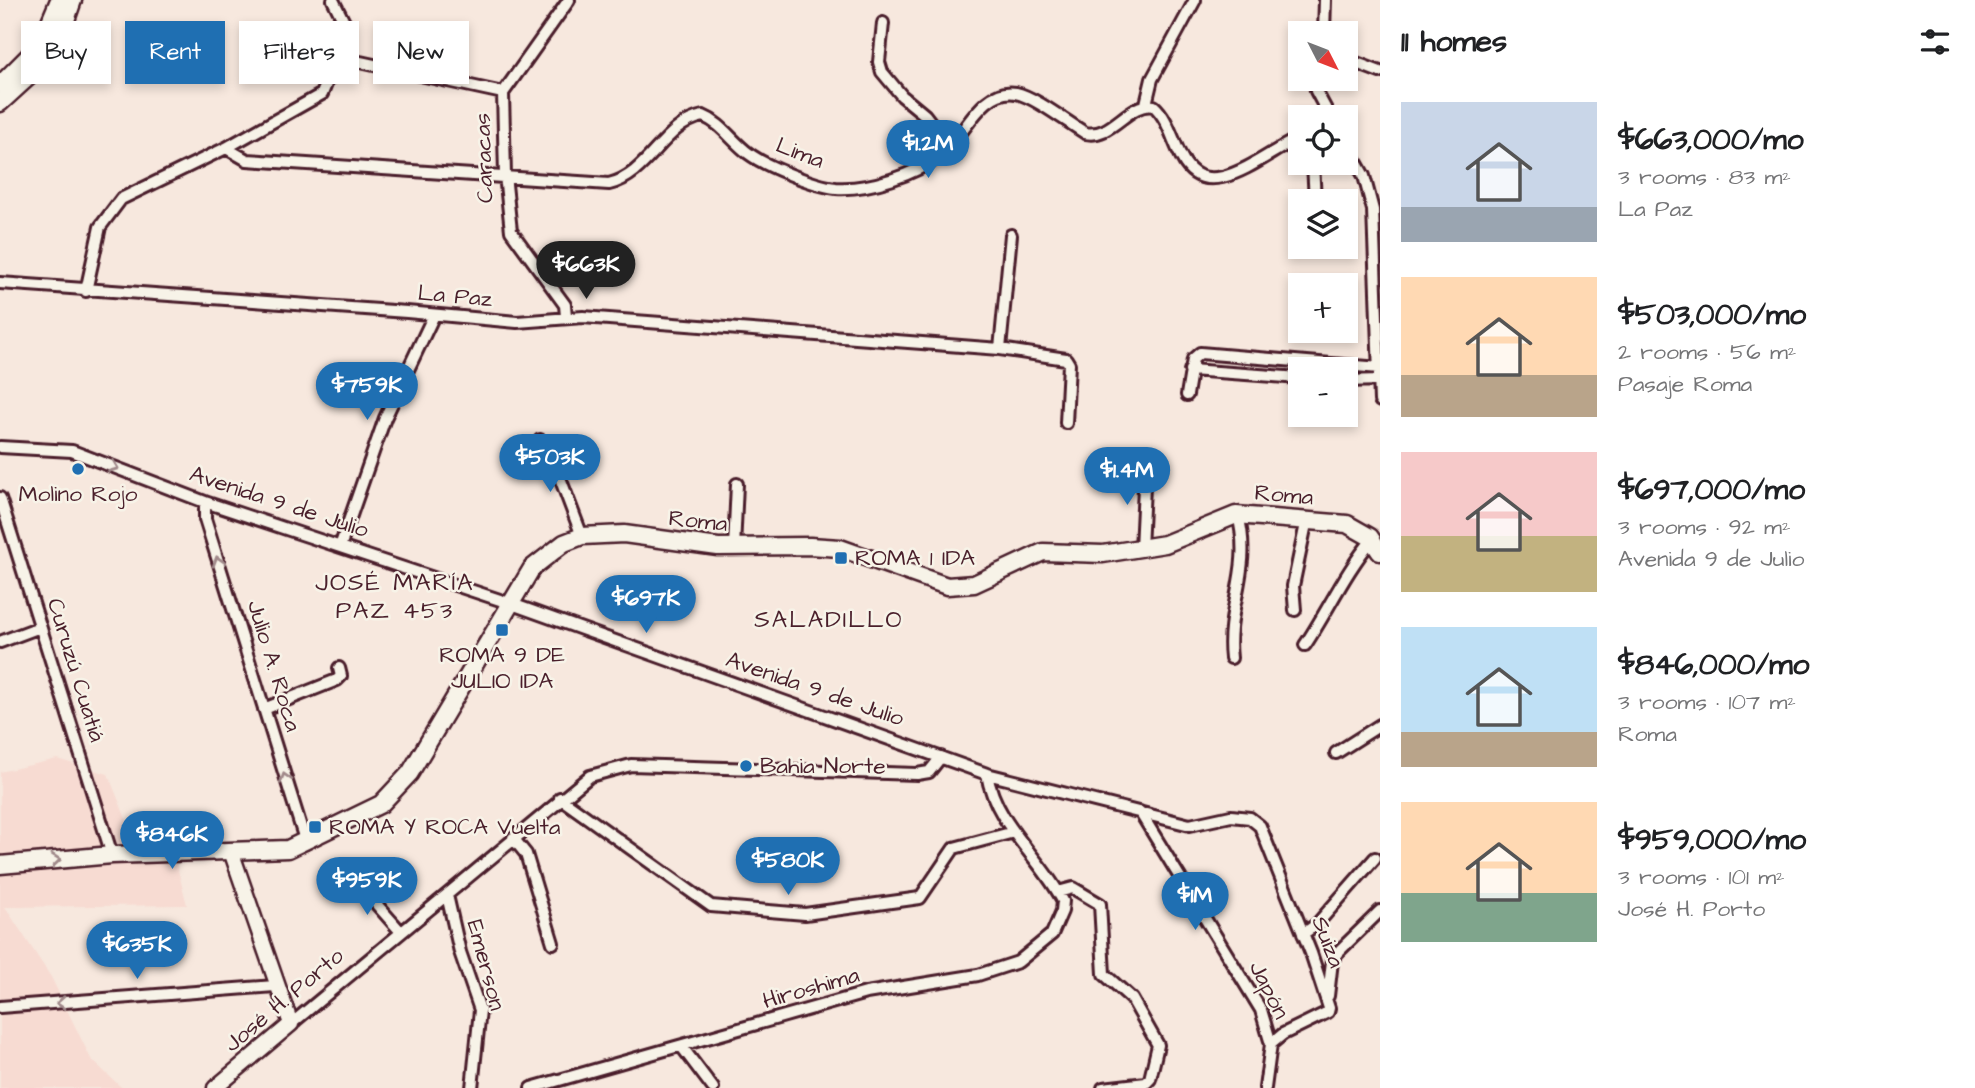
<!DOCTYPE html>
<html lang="en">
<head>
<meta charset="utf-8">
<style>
  :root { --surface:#fff; --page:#f2f2f2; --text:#202124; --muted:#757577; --accent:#1f6fb2 }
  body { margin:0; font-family:"Architects Daughter",sans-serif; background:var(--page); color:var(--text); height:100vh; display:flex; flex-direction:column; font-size:26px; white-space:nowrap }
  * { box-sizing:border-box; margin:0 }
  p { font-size:23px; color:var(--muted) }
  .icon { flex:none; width:38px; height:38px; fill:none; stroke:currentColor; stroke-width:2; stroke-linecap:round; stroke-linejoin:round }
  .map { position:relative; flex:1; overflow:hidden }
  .drawer { display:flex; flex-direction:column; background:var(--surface); width:595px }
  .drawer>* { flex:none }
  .hud { position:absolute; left:21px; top:21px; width:665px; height:63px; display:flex; gap:14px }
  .needle { width:46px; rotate:132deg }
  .buttons { position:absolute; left:1288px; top:21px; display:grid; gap:14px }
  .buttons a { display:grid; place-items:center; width:70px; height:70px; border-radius:0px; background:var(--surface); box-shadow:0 4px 10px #0003; font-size:35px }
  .price { position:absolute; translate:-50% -60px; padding:0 16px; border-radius:24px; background:var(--accent); color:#fff; font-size:23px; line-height:46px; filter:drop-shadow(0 2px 4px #0008) }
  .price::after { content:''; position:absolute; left:50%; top:42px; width:21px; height:16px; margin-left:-10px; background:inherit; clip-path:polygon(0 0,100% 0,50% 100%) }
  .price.current { background:#222; color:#fff }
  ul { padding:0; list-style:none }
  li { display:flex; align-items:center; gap:21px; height:175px; padding:0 21px }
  li span { display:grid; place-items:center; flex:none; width:196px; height:140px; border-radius:0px; color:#555 }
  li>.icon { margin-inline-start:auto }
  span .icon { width:84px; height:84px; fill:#fffc; stroke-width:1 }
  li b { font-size:30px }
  h2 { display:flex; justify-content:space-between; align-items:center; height:84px; padding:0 21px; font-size:30px }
  .tag { padding:0 24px; border-radius:0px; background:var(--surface); box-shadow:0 4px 10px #0003; font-size:24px; line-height:63px }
  .tag.current { background:var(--accent); color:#fff }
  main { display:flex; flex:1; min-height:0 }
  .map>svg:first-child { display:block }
</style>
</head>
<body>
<main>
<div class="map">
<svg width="1380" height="1088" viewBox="0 0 1380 1088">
  <rect width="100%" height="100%" fill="#f7e8de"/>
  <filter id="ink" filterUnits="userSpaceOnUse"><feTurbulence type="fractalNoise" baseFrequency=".0143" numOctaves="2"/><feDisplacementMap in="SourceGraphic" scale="14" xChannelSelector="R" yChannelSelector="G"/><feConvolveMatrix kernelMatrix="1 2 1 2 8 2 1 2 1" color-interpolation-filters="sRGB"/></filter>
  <g filter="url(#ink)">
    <path fill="#f7dbd2" d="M57,759L108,774L133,836L169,835L187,905L5,907L51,977L91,1059L122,1088H0V772Z"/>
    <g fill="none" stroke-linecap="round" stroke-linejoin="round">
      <defs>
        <path id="minor" d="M883,23L879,62L882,72L902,96L925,115L950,148
          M1324,33L1325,0
          M337,57L503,93
          M1346,59L1380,72
          M1315,79L1316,91L1330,117
          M1146,104L1152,79L1195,0
          M1346,144L1364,176L1373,210L1380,401
          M226,148L247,160L609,184C649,175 663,124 703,116C721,123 732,141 748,153C765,166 815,186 836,188C869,190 915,175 941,155C964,138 981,87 1016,93C1035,97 1067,122 1085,133C1113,139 1128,101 1154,106C1168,118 1173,142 1182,158C1208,209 1269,149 1300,138
          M1313,163L1315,201
          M0,283L407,312L517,322L583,317L1000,349L1011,235
          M86,291L100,227L121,199L226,148L322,94L337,57L344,22L333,0
          M566,316L565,305L511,231L505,175L503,93L569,0
          M1000,349L1066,359L1069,364L1066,423
          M1190,370L1300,378
          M1346,381L1380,380
          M1187,395L1193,359L1200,353L1380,368
          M540,440L551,454L582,536
          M0,447L72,451L205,502L509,603L987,774L1190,825L1231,816L1250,818L1260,826L1311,953L1329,1008L1328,1012L1283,1034L1271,1044
          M0,498L112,855
          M205,502V519L306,843
          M341,544L385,418L433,317
          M734,548L737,484
          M1141,549L1145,466
          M1295,610L1293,586L1307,519
          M0,642L40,627
          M1305,645C1327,612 1347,569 1372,540
          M1231,658C1225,607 1253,571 1238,515
          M264,709L337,680L341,676L339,668
          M1336,753L1380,725
          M560,798L711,906L805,914L920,898L954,848L1014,832
          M1140,812L1261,1010L1271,1044L1265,1088
          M513,838L526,854L553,943
          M356,881L401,932
          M1058,892L1073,888L1100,904L1104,974L1132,999L1158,1045L1150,1079L1146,1083L1103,1088
          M447,895L460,952L480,1010L472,1088
          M1303,934L1317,924L1375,858
          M1328,996L1332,961L1337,953L1380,911
          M0,1007L275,986
          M291,1024L590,776L631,765L917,774L929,772L941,757
          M682,1047L713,1088
          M531,1088L866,993L978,975L1018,962L1052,934L1062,911L1063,901C1041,858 995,824 987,774"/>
        <path id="tertiary" d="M215,1088L291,1024L231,851"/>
        <path id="secondary" d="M0,85L40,45L59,0
          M0,103L47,60L59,40L73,0
          M0,865L112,855L288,849L381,804L410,773L532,568L564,543L582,536L624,534L718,547L810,546L840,548L947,586L974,584L1043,552L1103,554L1165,544L1236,515L1347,524L1370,537L1380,552"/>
      </defs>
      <use href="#minor" stroke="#4a1f2b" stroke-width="16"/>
      <use href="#tertiary" stroke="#4a1f2b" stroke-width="19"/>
      <use href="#secondary" stroke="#4a1f2b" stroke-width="21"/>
      <use href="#minor" stroke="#f7f3e8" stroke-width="10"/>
      <use href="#tertiary" stroke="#f7f3e8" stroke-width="14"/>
      <use href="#secondary" stroke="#f7f3e8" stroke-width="16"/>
    </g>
    <defs><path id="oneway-chevron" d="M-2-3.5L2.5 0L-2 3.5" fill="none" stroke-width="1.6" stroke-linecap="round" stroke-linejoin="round" transform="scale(1.75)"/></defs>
    <g stroke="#a0898a">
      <use href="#oneway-chevron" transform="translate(114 467) rotate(21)"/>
      <use href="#oneway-chevron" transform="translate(218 561) rotate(-107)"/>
      <use href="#oneway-chevron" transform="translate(285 778) rotate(-107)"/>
      <use href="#oneway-chevron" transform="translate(56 860) rotate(-5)"/>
      <use href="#oneway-chevron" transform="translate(61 1003) rotate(176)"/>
    </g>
  </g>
  <g fill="#1f6fb2" stroke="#f7f3e8" stroke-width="2.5">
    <circle cx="78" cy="469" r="7"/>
    <rect x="834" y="551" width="14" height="14" rx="3.5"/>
    <rect x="495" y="623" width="14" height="14" rx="3.5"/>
    <circle cx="746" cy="766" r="7"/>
    <rect x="308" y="820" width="14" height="14" rx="3.5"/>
  </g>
  <g text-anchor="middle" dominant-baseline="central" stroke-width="5" stroke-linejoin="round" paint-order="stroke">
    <g font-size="23" fill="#4a1f2b" stroke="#f7f3e8">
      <text transform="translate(800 153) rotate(21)">Lima</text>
      <text transform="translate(484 158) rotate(-92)">Caracas</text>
      <text transform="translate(455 296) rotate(5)">La Paz</text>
      <text transform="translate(1284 495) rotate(5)">Roma</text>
      <text transform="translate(279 502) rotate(18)">Avenida 9 de Julio</text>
      <text transform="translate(698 521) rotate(6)">Roma</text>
      <text transform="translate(274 666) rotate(73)">Julio A. Roca</text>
      <text transform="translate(76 670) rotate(73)">Curuzú Cuatiá</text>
      <text transform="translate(815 689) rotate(19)">Avenida 9 de Julio</text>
      <text transform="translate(1328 942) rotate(69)">Suiza</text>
      <text transform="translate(486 965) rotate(75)">Emerson</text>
      <text transform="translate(811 988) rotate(-16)">Hiroshima</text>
      <text transform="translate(1269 990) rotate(63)">Japón</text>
      <text transform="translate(284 1000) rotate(-40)">José H. Porto</text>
    </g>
    <g font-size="23" fill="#4a1f2b" stroke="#f7f3e8" text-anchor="start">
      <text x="78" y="494" text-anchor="middle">Molino Rojo</text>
      <text x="855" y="558">ROMA 1 IDA</text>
      <text x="502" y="655" text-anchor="middle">ROMA 9 DE<tspan x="502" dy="26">JULIO IDA</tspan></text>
      <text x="760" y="766">Bahia Norte</text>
      <text x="329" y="827">ROMA Y ROCA Vuelta</text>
    </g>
    <g font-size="24" letter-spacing="2" fill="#4a1f2b" stroke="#f7f3e8">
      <text x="395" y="583">JOSÉ MARÍA<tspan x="395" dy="28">PAZ 453</tspan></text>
      <text x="829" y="620">SALADILLO</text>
    </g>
  </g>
</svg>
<div class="buttons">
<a><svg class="needle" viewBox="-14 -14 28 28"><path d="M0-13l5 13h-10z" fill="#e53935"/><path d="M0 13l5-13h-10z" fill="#757577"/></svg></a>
<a><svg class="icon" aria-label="locate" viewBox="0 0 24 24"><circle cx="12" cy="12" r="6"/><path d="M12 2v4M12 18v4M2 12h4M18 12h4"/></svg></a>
<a><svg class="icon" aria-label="layers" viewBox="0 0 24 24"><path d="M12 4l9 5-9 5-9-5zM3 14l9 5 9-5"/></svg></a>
<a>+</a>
<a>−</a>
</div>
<b class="price" style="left:928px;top:180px">$1.2M</b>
<b class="price current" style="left:586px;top:301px">$663K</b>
<b class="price" style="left:367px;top:422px">$759K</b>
<b class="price" style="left:550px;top:494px">$503K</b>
<b class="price" style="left:1127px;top:507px">$1.4M</b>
<b class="price" style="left:646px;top:635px">$697K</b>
<b class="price" style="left:172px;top:871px">$846K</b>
<b class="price" style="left:788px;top:897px">$580K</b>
<b class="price" style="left:367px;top:917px">$959K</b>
<b class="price" style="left:1195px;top:932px">$1M</b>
<b class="price" style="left:137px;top:981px">$635K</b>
<div class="hud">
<a class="tag">Buy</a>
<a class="tag current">Rent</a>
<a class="tag">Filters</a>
<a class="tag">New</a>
</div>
</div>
<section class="drawer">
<h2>11 homes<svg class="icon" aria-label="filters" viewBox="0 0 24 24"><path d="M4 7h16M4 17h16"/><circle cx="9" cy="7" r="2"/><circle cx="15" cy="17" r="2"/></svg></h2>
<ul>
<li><span style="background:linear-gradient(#c9d6e8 75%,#9aa5b1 0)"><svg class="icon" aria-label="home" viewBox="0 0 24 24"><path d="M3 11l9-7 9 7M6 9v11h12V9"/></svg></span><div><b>$663,000/mo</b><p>3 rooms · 83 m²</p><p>La Paz</p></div></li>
<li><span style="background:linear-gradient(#ffd9b3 70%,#b9a48a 0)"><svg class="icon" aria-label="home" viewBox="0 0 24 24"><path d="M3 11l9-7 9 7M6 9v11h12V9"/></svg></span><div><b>$503,000/mo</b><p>2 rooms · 56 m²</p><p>Pasaje Roma</p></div></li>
<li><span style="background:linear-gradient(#f6c9c9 60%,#c2b280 0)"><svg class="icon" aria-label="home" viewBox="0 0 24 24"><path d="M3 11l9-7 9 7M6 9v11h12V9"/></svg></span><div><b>$697,000/mo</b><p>3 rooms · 92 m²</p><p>Avenida 9 de Julio</p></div></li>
<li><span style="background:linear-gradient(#bfe0f5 75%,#b9a48a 0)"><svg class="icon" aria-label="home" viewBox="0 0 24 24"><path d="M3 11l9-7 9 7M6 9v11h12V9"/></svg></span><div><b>$846,000/mo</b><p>3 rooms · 107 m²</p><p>Roma</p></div></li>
<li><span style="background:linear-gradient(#ffd9b3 65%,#7fa58c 0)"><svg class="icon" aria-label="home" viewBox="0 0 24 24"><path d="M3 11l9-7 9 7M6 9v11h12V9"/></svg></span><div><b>$959,000/mo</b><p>3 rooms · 101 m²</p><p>José H. Porto</p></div></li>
</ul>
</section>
</main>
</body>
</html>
